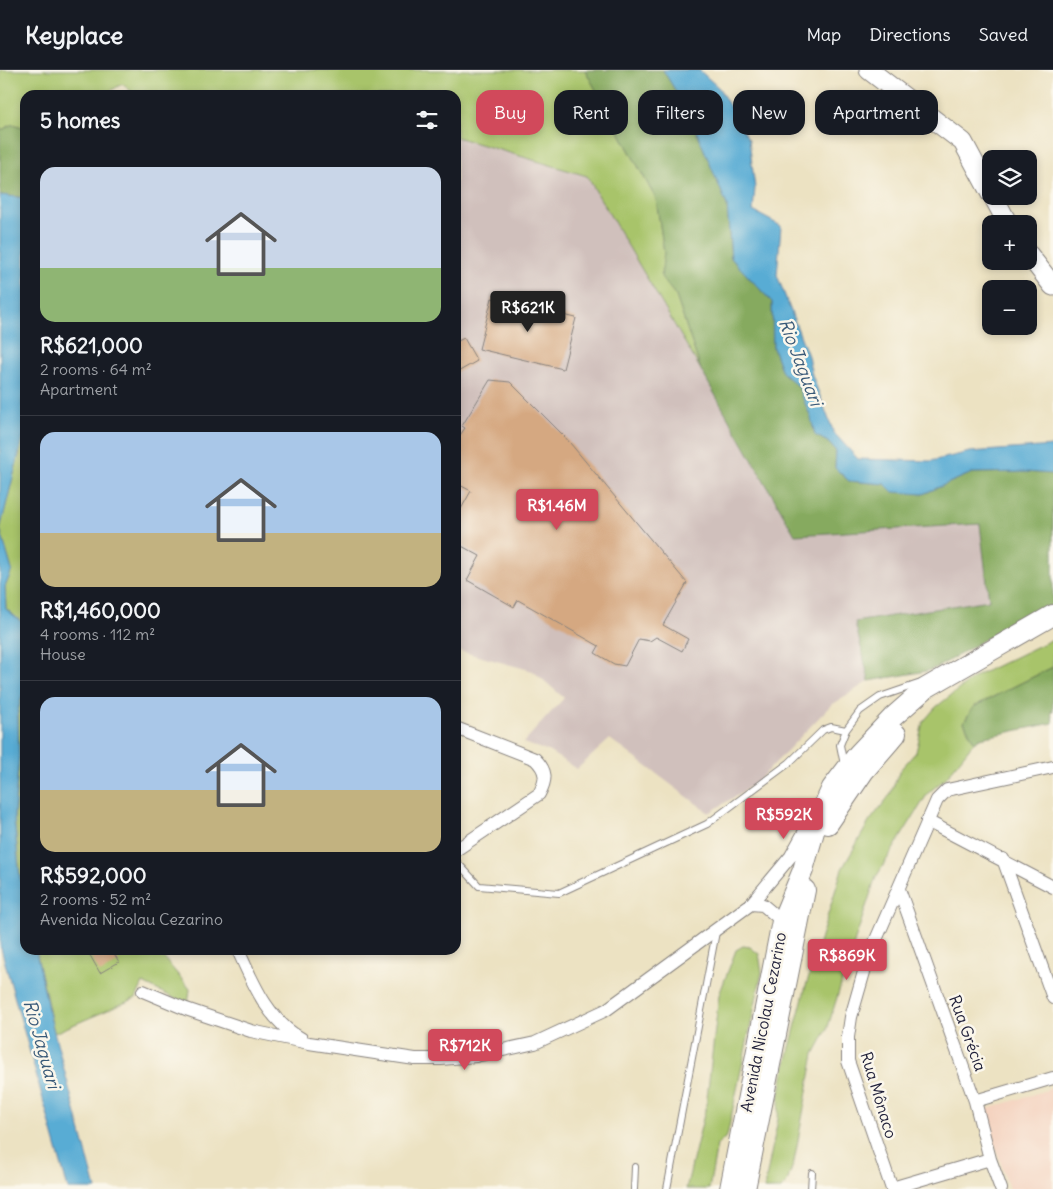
<!DOCTYPE html>
<html lang="en">
<head>
<meta charset="utf-8">
<style>
  :root { --surface:#171b24; --page:#242831; --text:#f1f3f6; --muted:#9ea1a6; --line:#363941; --accent:#d1495b }
  body { margin:0; font-family:Delius,sans-serif; background:var(--page); color:var(--text); height:100vh; display:flex; flex-direction:column; font-size:19px; white-space:nowrap }
  * { box-sizing:border-box; margin:0 }
  p { font-size:16px; color:var(--muted) }
  .icon { flex:none; width:28px; height:28px; fill:none; stroke:currentColor; stroke-width:2; stroke-linecap:round; stroke-linejoin:round }
  .map { position:relative; flex:1; overflow:hidden }
  .details { position:absolute; left:20px; top:20px; width:441px; height:865px; display:flex; flex-direction:column; background:var(--surface); border-radius:15px; box-shadow:0 2px 8px #0003 }
  .details>* { flex:none }
  .hud { position:absolute; left:476px; top:20px; width:475px; height:45px; display:flex; gap:10px }
  .controls { position:absolute; left:982px; top:80px; display:grid; gap:10px }
  .controls a { display:grid; place-items:center; width:55px; height:55px; border-radius:10px; background:var(--surface); box-shadow:0 2px 8px #0003; font-size:25px }
  .price { position:absolute; translate:-50% -42px; padding:0 11px; border-radius:5px; background:var(--accent); color:#fff; font-size:16px; line-height:32px; filter:drop-shadow(0 1px 2px #0008) }
  .price::after { content:''; position:absolute; left:50%; top:30px; width:15px; height:11px; margin-left:-8px; background:inherit; clip-path:polygon(0 0,100% 0,50% 100%) }
  .price.on { background:#222; color:#fff }
  ul { padding:0; list-style:none }
  li { display:grid; align-content:center; gap:10px; height:265px; padding:0 20px }
  li+li { border-top:1px solid var(--line) }
  li span { display:grid; place-items:center; height:155px; border-radius:15px; color:#555 }
  li>.icon { margin-inline-start:auto }
  span .icon { width:90px; height:90px; fill:#fffc; stroke-width:1 }
  li b { font-size:21px }
  h2 { display:flex; justify-content:space-between; align-items:center; height:60px; padding:0 20px; font-size:21px }
  .chip { padding:0 18px; border-radius:15px; background:var(--surface); box-shadow:0 2px 8px #0003; font-size:18px; line-height:45px }
  .chip.on { background:var(--accent); color:#fff }
  header { display:flex; align-items:center; gap:30px; box-sizing:border-box; height:70px; padding:0 25px; background:var(--surface); border-bottom:1px solid var(--line) }
  header strong { font-size:24px }
  nav { display:flex; gap:28px; margin-inline-start:auto; font-size:18px }
  .map>svg:first-child { display:block }
</style>
</head>
<body>
<header>
<strong>Keyplace</strong>
<nav><a>Map</a><a>Directions</a><a>Saved</a></nav>
</header>
<div class="map">
<svg width="1053" height="1119" viewBox="0 0 1053 1119">
  <rect width="100%" height="100%" fill="#fbf7ec"/>
  <filter id="ink" filterUnits="userSpaceOnUse"><feTurbulence type="fractalNoise" baseFrequency=".02" numOctaves="2"/><feDisplacementMap in="SourceGraphic" scale="10" xChannelSelector="R" yChannelSelector="G"/><feConvolveMatrix kernelMatrix="1 2 1 2 8 2 1 2 1" color-interpolation-filters="sRGB"/></filter>
  <filter id="wash" filterUnits="userSpaceOnUse"><feTurbulence type="fractalNoise" baseFrequency=".0096" numOctaves="4" result="noise"/><feDisplacementMap in="SourceGraphic" scale="20" xChannelSelector="R" yChannelSelector="G"/><feGaussianBlur stdDeviation="1.12" result="paint"/><feColorMatrix in="noise" values="0 0 0 0 0 0 0 0 0 0 0 0 0 0 0 0 0 1.4 0 .05"/><feComposite in="paint" operator="in"/></filter>
  <g filter="url(#wash)">
    <rect width="100%" height="100%" fill="#ece2c2"/>
    <path fill="#f4d3c0" d="M1053,1018V1119H1009L984,1040Z"/>
    <path fill="#d0c0bc" d="M456,67L587,106L647,205L795,465L980,454L989,530L855,552L869,611L830,636L756,713L709,743L610,669L577,699L548,681L523,673L564,628L533,601L456,580Z"/>
    <path fill="#a8c46a" stroke="#657352" d="M0,0H585L656,129L664,182L662,207L676,226L701,300L587,106L456,67V25H136L122,14L104,25H25V58L13,54L0,61Z
      M25,320V582L23,553L6,539L5,517L12,500L0,459L24,364L22,331Z
      M1053,569V597L973,637L964,652L974,672L945,709L928,723L876,807L851,882L827,960L814,984L794,1092L787,1112L781,1119H764L778,1049L780,1021L787,989L805,919L842,799L869,752L890,725L900,700L916,682L923,652L936,637L976,606Z
      M25,615V830L20,807L14,747L19,687L18,641Z
      M743,876L750,877L759,884L762,902L727,1066L717,1075L709,1119H686L706,1036L719,925L736,880Z
      M36,880H157L190,919L188,935L143,913L136,928L54,963Z"/>
    <path fill="#86aa5e" stroke="#54664c" d="M585,0H663L688,41L727,135L731,188L772,232L773,278L782,302L798,316L811,348L815,365L828,372L836,381L835,398L849,411L885,414L923,424L972,403L1026,402L1053,404V534L987,568L938,597L927,601L869,611L855,552L989,530L980,454L795,465L701,300L676,226L661,207L664,182L656,129Z
      M13,54L25,58V128L0,125V61Z
      M1053,597V641H1051L1053,653L980,668L974,672L964,652L973,637Z"/>
    <path fill="#59acd4" stroke="#3e6788" d="M663,0H699L719,18L749,70L755,118L753,141L781,156L777,205L808,286L812,305L834,363L858,389L931,391L970,382L1053,376V404L1026,402L972,403L923,424L893,422L885,414L849,411L835,398L836,381L828,372L815,365L811,348L798,316L782,302L773,278L772,232L731,188L727,135L688,41Z
      M0,125L25,128V320L22,331L24,364L0,459L12,500L5,517L6,539L23,553L25,615L18,641L19,687L14,747L20,807L25,830V880H36L48,939L96,1119H68L0,875Z"/>
    <g id="blocks">
      <path fill="#d5a881" d="M492,228L576,248L563,299L479,279Z
        M464,268L477,291L456,303V272Z
        M490,310L510,312L565,367L687,513L663,555L688,569L682,581L656,567L650,571L639,569L625,596L614,594L595,583L599,576L518,530L514,537L467,510L480,486L456,473V448L471,421L456,413V371L465,358L462,356Z
        M87,880H112L119,892L100,903Z"/>
    </g>
  </g>
  <g filter="url(#ink)">
    <use href="#blocks" fill-opacity="0" stroke="#87827e" stroke-width="1"/>
    <g fill="none" stroke-linecap="round" stroke-linejoin="round">
      <defs>
        <path id="lane" d="M844,695L840,675L846,660L860,641L880,627L921,613
          M456,791L479,816L559,823L707,754L789,693L823,660L831,657L846,660
          M634,1119L635,1097
          M667,1119L716,862
          M811,1119L812,1103"/>
        <path id="street" d="M456,658L535,689C547,701 547,709 539,724L456,780
          M927,751L1053,817
          M1003,789L1053,928
          M899,819L975,1031L990,1089L1001,1119
          M751,834L763,835L782,851
          M238,880C253,913 268,951 302,969
          M143,921L186,939L251,961L309,973L415,989H441L476,986L535,973L606,940L751,834L791,786L811,750
          M975,1031L1053,1008
          M892,1118L990,1089
          M892,1119L848,991V967L851,947L868,888L937,730L947,720L1053,697"/>
        <path id="secondary" d="M869,0L963,72L991,124
          M993,126L1008,154
          M1029,185L1053,216"/>
        <path id="primary" d="M828,754L864,701L896,664
          M730,1119L782,851L803,800L817,751L832,718L858,684L893,647L926,618L1053,545
          M745,1119L805,820"/>
      </defs>
      <use href="#lane" stroke="#87827e" stroke-width="8"/>
      <use href="#street" stroke="#87827e" stroke-width="14"/>
      <use href="#secondary" stroke="#87827e" stroke-width="21"/>
      <use href="#primary" stroke="#87827e" stroke-width="22"/>
      <use href="#lane" stroke="#fff" stroke-width="6"/>
      <use href="#street" stroke="#fff" stroke-width="12"/>
      <use href="#secondary" stroke="#fff" stroke-width="19"/>
      <use href="#primary" stroke="#fff" stroke-width="20"/>
    </g>
  </g>
  <g text-anchor="middle" dominant-baseline="central" stroke-width="5" stroke-linejoin="round" paint-order="stroke">
    <g font-size="16" fill="#22223b" stroke="#fbf7ec">
      <text transform="translate(763 952) rotate(-79)">Avenida Nicolau Cezarino</text>
      <text transform="translate(968 963) rotate(70)">Rua Grécia</text>
      <text transform="translate(879 1025) rotate(73)">Rua Mônaco</text>
    </g>
    <g font-size="18" font-style="italic" fill="#385978" stroke="#fbf7ec">
      <text transform="translate(801 292) rotate(69)">Rio Jaguari</text>
      <text transform="translate(42 974) rotate(74)">Rio Jaguari</text>
    </g>
  </g>
</svg>
<div class="controls">
<a><svg class="icon" aria-label="layers" viewBox="0 0 24 24"><path d="M12 4l9 5-9 5-9-5zM3 14l9 5 9-5"/></svg></a>
<a>+</a>
<a>−</a>
</div>
<b class="price on" style="left:528px;top:263px">R$621K</b>
<b class="price" style="left:557px;top:461px">R$1.46M</b>
<b class="price" style="left:784px;top:770px">R$592K</b>
<b class="price" style="left:847px;top:911px">R$869K</b>
<b class="price" style="left:465px;top:1001px">R$712K</b>
<div class="hud">
<a class="chip on">Buy</a>
<a class="chip">Rent</a>
<a class="chip">Filters</a>
<a class="chip">New</a>
<a class="chip">Apartment</a>
</div>
<section class="details">
<h2>5 homes<svg class="icon" aria-label="filters" viewBox="0 0 24 24"><path d="M4 7h16M4 17h16"/><circle cx="9" cy="7" r="2"/><circle cx="15" cy="17" r="2"/></svg></h2>
<ul>
<li><span style="background:linear-gradient(#c9d6e8 65%,#8fb573 0)"><svg class="icon" aria-label="home" viewBox="0 0 24 24"><path d="M3 11l9-7 9 7M6 9v11h12V9"/></svg></span><div><b>R$621,000</b><p>2 rooms · 64 m²</p><p>Apartment</p></div></li>
<li><span style="background:linear-gradient(#a9c7e8 65%,#c2b280 0)"><svg class="icon" aria-label="home" viewBox="0 0 24 24"><path d="M3 11l9-7 9 7M6 9v11h12V9"/></svg></span><div><b>R$1,460,000</b><p>4 rooms · 112 m²</p><p>House</p></div></li>
<li><span style="background:linear-gradient(#a9c7e8 60%,#c2b280 0)"><svg class="icon" aria-label="home" viewBox="0 0 24 24"><path d="M3 11l9-7 9 7M6 9v11h12V9"/></svg></span><div><b>R$592,000</b><p>2 rooms · 52 m²</p><p>Avenida Nicolau Cezarino</p></div></li>
</ul>
</section>
</div>
</body>
</html>
